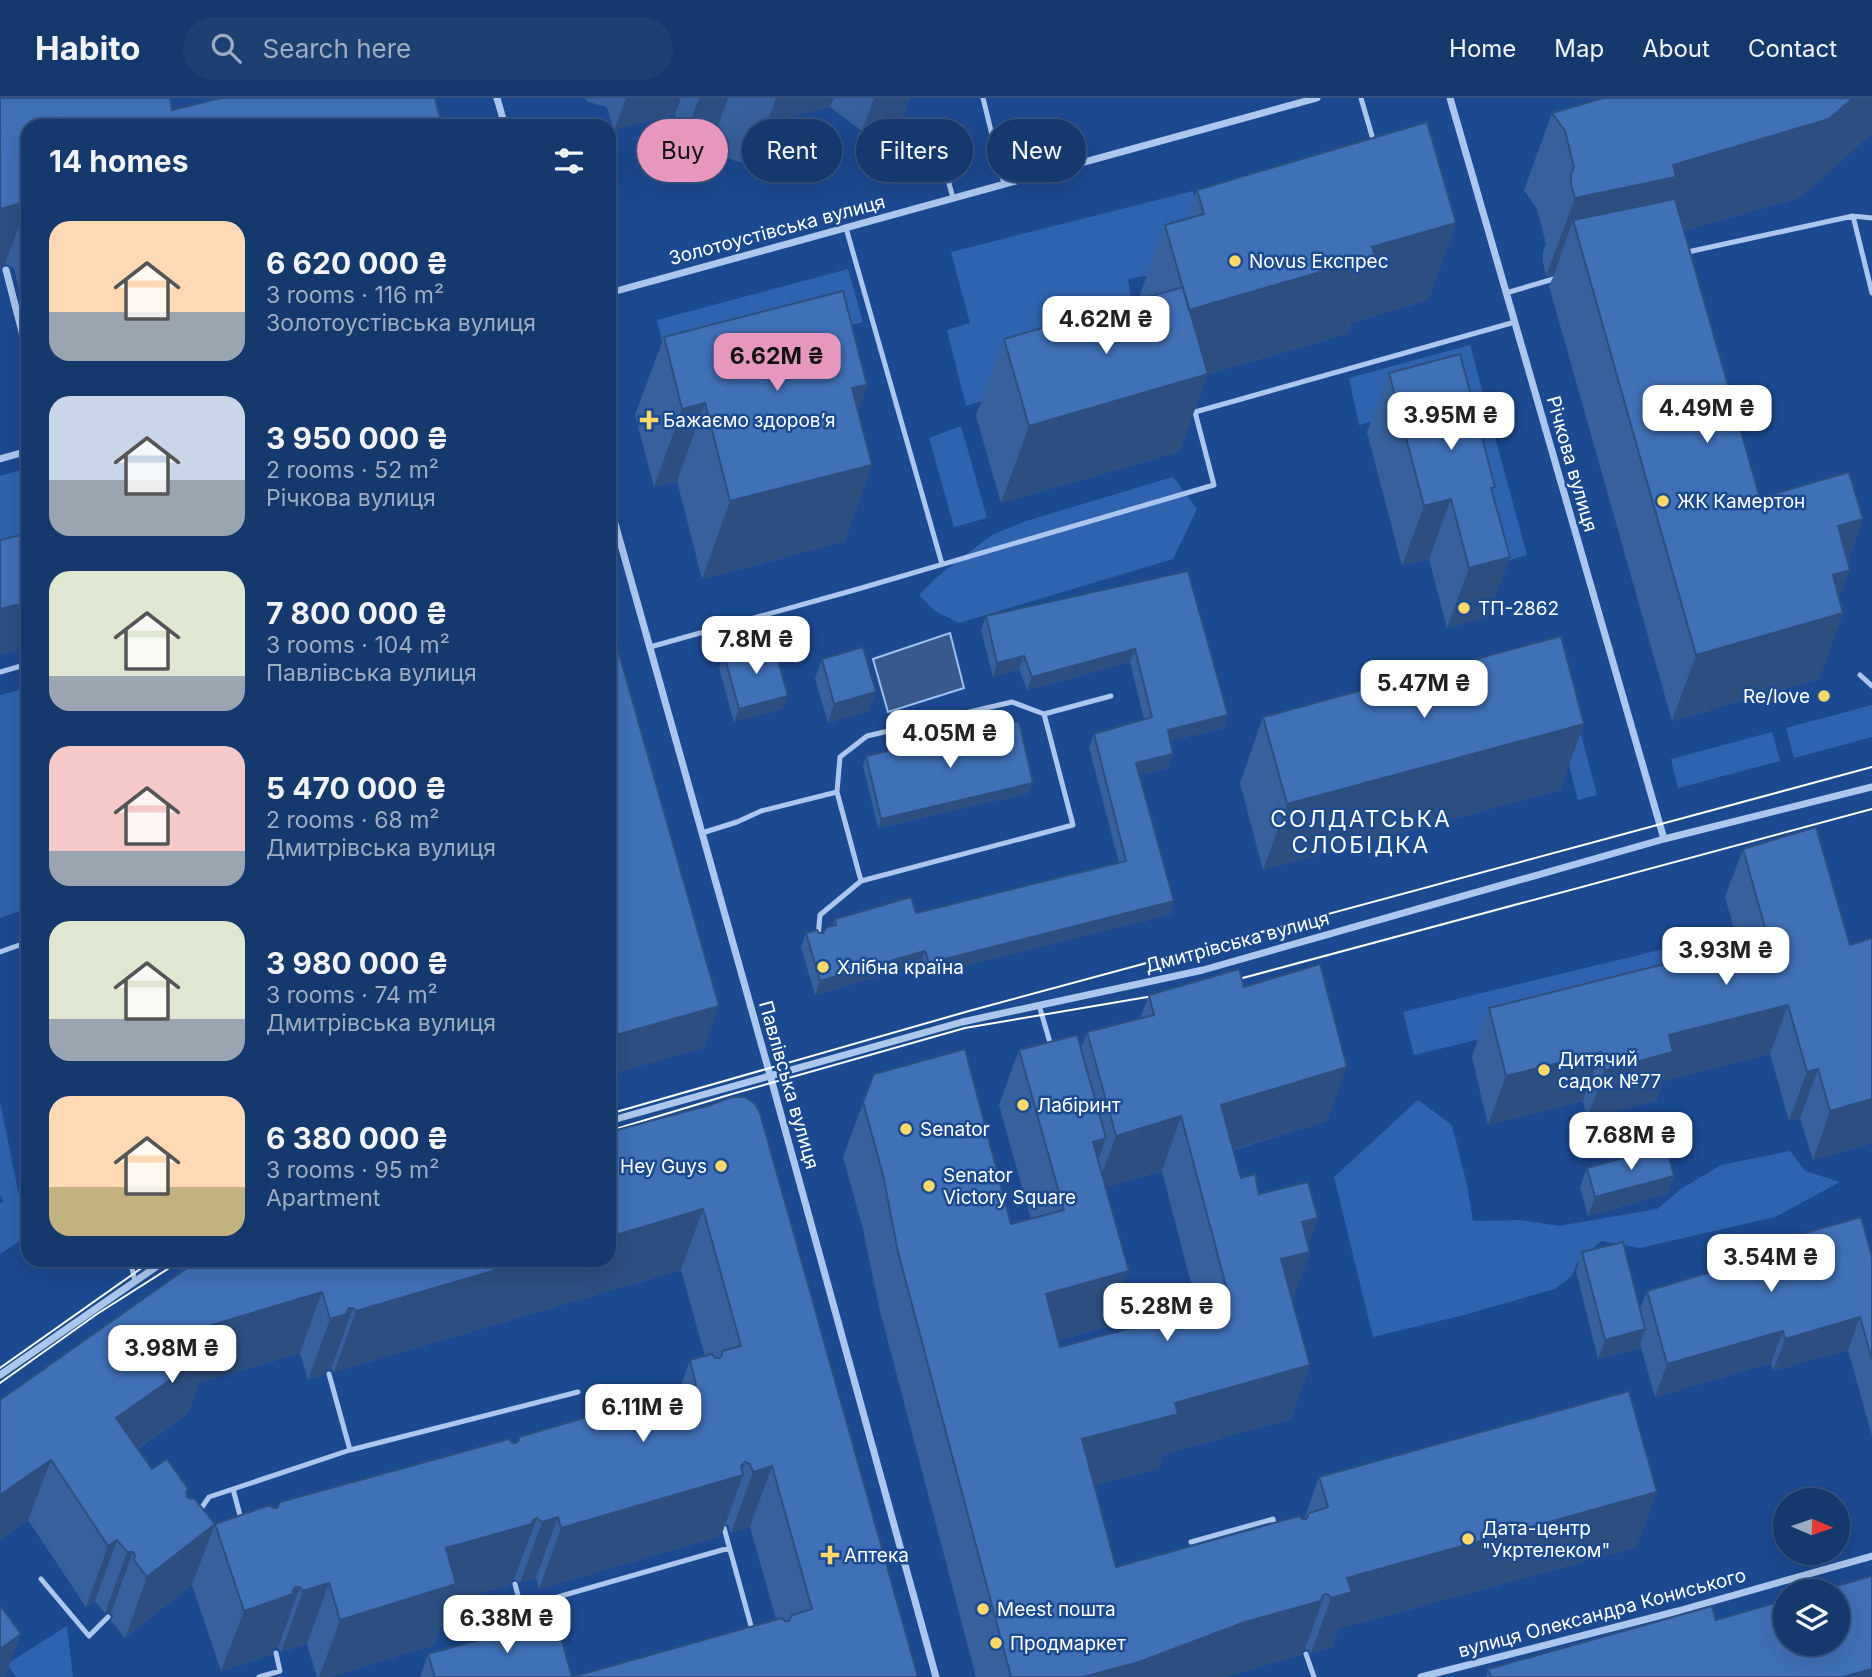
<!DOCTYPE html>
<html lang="en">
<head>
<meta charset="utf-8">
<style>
  :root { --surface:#15386d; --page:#1e3f72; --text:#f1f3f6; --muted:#9dacc2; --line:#345280; --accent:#e797bd }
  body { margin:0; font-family:Inter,sans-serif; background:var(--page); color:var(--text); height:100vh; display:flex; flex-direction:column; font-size:26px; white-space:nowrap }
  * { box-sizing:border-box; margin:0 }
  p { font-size:23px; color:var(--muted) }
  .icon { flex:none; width:38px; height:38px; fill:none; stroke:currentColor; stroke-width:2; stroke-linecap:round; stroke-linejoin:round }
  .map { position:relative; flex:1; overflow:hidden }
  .drawer { position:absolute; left:21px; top:21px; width:595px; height:1148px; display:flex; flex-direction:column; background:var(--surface); border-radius:21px; box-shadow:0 7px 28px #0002,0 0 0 2px var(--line) }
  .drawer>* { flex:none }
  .banner { position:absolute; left:637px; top:21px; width:665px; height:63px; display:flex; gap:14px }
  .needle { width:46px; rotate:92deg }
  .fabs { position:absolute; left:1773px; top:1390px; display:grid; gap:14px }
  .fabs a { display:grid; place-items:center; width:77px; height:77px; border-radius:50%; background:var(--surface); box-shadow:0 7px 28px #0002,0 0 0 2px var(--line); font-size:35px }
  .price { position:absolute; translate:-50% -60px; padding:0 16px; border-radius:14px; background:#fff; color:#222; font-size:23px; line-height:46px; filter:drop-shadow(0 2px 4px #0008) }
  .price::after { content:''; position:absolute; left:50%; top:42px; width:21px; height:16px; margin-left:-10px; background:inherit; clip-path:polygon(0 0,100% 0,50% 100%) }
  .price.on { background:var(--accent); color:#111 }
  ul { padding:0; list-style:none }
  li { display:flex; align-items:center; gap:21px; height:175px; padding:0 28px }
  li span { display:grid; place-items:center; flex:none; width:196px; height:140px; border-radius:21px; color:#555 }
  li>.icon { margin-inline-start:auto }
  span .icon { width:84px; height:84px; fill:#fffc; stroke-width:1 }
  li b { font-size:30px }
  h2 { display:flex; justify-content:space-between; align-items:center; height:84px; padding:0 28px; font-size:30px }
  .pill { padding:0 24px; border-radius:32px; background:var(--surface); box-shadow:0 7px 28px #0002,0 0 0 2px var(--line); font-size:24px; line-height:63px }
  .pill.on { background:var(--accent); color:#111 }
  header { display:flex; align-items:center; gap:42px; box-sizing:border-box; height:98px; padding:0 35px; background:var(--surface); border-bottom:2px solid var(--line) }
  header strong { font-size:33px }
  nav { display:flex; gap:38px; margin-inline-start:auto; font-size:24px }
  .search { width:490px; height:63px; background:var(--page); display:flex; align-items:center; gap:18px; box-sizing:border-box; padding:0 24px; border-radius:38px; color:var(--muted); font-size:26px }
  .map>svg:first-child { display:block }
</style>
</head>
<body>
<header>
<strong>Habito</strong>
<div class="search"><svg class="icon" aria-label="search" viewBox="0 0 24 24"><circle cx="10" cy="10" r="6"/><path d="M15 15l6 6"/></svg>Search here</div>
<nav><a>Home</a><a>Map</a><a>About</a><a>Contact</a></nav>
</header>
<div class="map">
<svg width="1872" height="1579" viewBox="0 0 1872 1579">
  <rect width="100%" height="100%" fill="#1c4a91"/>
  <path fill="#2f63af" d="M1193,93L1205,141L1161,175L1128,181L1141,255L966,308L947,232L970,225L951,154Z
    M848,171L863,224L670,275L657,222Z
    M1470,247L1527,457L1489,468L1443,304L1359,327L1349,280Z
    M961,328L987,420L954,429L929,340Z
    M28,370V469L0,477V378Z
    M1173,379L1197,411L1173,461L959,525L935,513L919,497L938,478L992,437L1026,423Z
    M1562,565L1597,697L1578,702L1544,570Z
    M28,590V765L23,767L28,788V810L0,820V597Z
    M1872,607V639L1794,660L1786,630Z
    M1772,634L1780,663L1678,690L1671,661Z
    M1722,837L1732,880L1414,957L1403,914Z
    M1418,1002L1452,1027L1467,1087L1473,1123L1520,1122L1559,1128L1657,1111L1681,1091L1721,1067L1790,1053L1805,1073L1840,1084L1775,1119L1640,1150L1601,1143L1577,1165L1572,1178L1555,1191L1464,1217L1373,1239L1334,1079Z
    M0,1003L27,1138L0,1156V1106L4,1103L0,1097Z
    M67,1528L73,1579H16L7,1566Z"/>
  <path fill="#37598c" stroke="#9fc1f0" stroke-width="2" d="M950,535L964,590L888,614L873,561Z"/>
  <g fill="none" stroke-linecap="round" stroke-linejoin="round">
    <path stroke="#acc7ee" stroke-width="5" d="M983,0L1004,86
      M1361,0L1372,38
      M942,60L953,100
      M1872,120L1853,118L1872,195
      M846,130L942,466
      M1683,155L1853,118
      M1506,195L1557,180
      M650,549L858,491L1214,387L1195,314L1515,224
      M0,574L28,566
      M1860,577L1872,588
      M837,694L840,659L867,638L1012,604L1044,616L1111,598
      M702,735L737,724L761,713L837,694L861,783L820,817L818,839
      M861,783L1073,727L1044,616
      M0,854L28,844
      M1039,907L1051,948
      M130,1162L135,1183
      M1119,1194L1131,1235
      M329,1276L350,1352L578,1294
      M233,1391L241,1421
      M198,1415L209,1399L350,1352
      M724,1430L753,1535
      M1191,1444L1273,1421L1275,1431
      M41,1481L89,1538L108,1519
      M515,1486L521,1509
      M491,1518L729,1450
      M1306,1556L1314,1579
      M259,1579L280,1573L276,1555"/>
    <path stroke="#acc7ee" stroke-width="7" d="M497,0L505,28
      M1450,0L1664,741
      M6,172L28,257
      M609,195L1317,0
      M0,361L28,353
      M609,404L770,977L936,1579
      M609,1023L962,924L1203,872L1664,741L1872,689
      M0,1277L166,1162
      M1421,1579L1678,1513L1872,1458"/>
    <path stroke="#fff" stroke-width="2" d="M1224,885L1872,711
      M609,1016L969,913L1872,669
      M609,1033L732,996L965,930L1165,896
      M0,1270L153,1162
      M0,1285L97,1216L174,1167L189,1162"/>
  </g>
  <path fill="#37619d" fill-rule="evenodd" d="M0,0L172,12L435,0L28,28V230L14,170L5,166L2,167L0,174Z
    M584,0H910L901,26L884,35L862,33L830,9L792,18L784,40L772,59L752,66L735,63L721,55L716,34L683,43L675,16L614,32L607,9L588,4Z
    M1552,15L1801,99L1684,133L1760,400L1863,421L1848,462L1839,501L1843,515L1819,581L1672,623L1549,188L1554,177L1546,178L1543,165V154L1546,146L1537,111L1524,92Z
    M1197,92L1456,125L1428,202L1351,225L1347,236L1208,276L1179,354L1001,405L976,318L1004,241L1138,202L1165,127L1187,120Z
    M664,239L867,287L858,312L872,367L844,444L702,481L677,383L654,389L635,317Z
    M1389,275L1492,396L1488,519L1447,530L1429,461L1402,468L1367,334Z
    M1188,473L1228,617L1223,630L1170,643L1173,656L1168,670L1139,677L1174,803L1169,817L924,878L920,866L815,897L801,849L806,835H823L832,828L835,821L916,815L1119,765L1089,649L1094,636L1144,621L1130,564L1027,592L1019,571L993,579L981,532L986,518Z
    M724,557L783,611L734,624L719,570Z
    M822,561L869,613L828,625L815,580Z
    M1263,619L1584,626L1560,692L1263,772L1240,685Z
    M866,658L1029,695L878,730L863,667Z
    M1743,751L1850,847L1872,840V1045L1813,1062L1800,1020L1789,1023L1770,956L1663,983L1656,1003L1587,1020L1583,1003L1488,1027L1472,959L1489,910L1739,848L1725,799Z
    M1244,889L1327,1023L1233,1052L1241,1080L1259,1096L1318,1120L1308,1146L1310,1154L1292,1203L1310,1267L1290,1321L1163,1357L1158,1371L1094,1387L1116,1469L1304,1421L1319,1379L1637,1449L1338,1531L1332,1549L1311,1555L1309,1552L1305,1551L1303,1552L1301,1557L1224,1579H976L879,1209L863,1131L843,1059L874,976L1011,1126L1031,1121L999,1007L1019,952L1081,951L1087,934L1140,920L1149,897ZM1162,1073L1195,1201L1169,1208L1165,1221L1060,1249L1058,1242L1109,1228L1106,1089Z
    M710,1007L918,1579L776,1521L750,1429L731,1435L728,1427L725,1426L721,1438L539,1491L536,1480L520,1485L514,1481L512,1482L510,1487L450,1504L434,1547L330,1579H317L307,1546L281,1554L278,1550H274L271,1557L221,1573L192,1487L125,1540L111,1523L113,1518L111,1515H105L95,1503L86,1509L28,1422L0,1442V1302L179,1175L184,1162H609ZM681,1172L705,1258L690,1262L679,1292L519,1339L516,1345H512L215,1426L187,1399L186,1396L188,1391L152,1371L138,1351L188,1315L199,1285L300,1255L308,1282L324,1277L327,1271H331L334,1274Z
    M1587,1070L1674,1078L1667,1096L1588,1118L1580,1089Z
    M1759,1148L1872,1159V1338L1848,1252L1773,1273L1771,1265L1655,1299L1640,1246L1639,1250L1598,1261L1576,1173L1582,1154L1640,1210L1647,1193L1754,1162Z
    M1716,1522L1872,1579H1486L1488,1571Z
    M428,1556L572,1579H420Z"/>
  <path fill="#2d4f80" d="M626,0H681L675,16L614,32Z
    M699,0H728L716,34L683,43Z
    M776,0H834L830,9L792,18L784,40L772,59L752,66Z
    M874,0H910L901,26L884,35L862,33Z
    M1853,0H1872V36L1801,99L1653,142L1573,122L1554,177L1546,178L1575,100L1673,67Z
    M28,98V103L5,166L2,167L0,174V111Z
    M1456,125L1428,202L1351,225L1347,236L1208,276L1179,354L1001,405L1029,328L1189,212L1372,149Z
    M867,287L839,364L852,290Z
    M705,305L677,383L654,389L682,311Z
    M872,367L844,444L702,481L730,403Z
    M1451,401L1429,461L1402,468L1424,408Z
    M1863,421L1844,474L1850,472L1833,518L1843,515L1819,581L1672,623L1696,557L1838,428Z
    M1510,459L1488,519L1447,530L1469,470Z
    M28,504V550L0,557V511Z
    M1135,551L1130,564L1027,592L1032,579Z
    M1024,558L1019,571L993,579L997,565Z
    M876,594L869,613L828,625L834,606Z
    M788,598L783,611L734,624L739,611Z
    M1228,617L1223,630L1163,645L1168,632Z
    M1584,626L1560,692L1263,772L1287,706Z
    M1173,656L1168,670L1131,679L1136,665Z
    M1033,685L1029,695L878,730L881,721Z
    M1174,803L1169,817L924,878L929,865Z
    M925,853L920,866L815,897L820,883Z
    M1788,907L1770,956L1663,983L1656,1003L1587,1020L1605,972L1669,937Z
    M719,908L704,950L609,977V939Z
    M1601,954L1583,1003L1488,1027L1506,978Z
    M1347,969L1327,1023L1201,1061L1221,1007Z
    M1818,971L1800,1020L1789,1023L1807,974Z
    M1872,1001V1045L1813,1062L1830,1013Z
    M1181,1018L1162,1073L1096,1092L1116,1038Z
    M1106,1040L1086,1095L1093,1044Z
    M1674,1078L1667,1096L1588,1118L1595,1099Z
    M703,1111L681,1172L334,1274L356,1213L530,1162H609V1139Z
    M1318,1120L1305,1155L1310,1154L1291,1208L1281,1161L1302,1124Z
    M1129,1173L1109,1228L1026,1251L1046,1196Z
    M322,1194L300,1255L199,1285L188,1315L94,1381L116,1320L205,1229Z
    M349,1210H353L331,1271H327L324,1277L308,1282L330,1221Z
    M1860,1219L1848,1252L1773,1273L1785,1241Z
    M1645,1231L1639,1250L1598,1261L1605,1242Z
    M1783,1233L1771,1265L1655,1299L1667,1266Z
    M1310,1267L1290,1321L1163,1357L1158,1371L1062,1395L1082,1341L1175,1305Z
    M51,1362L28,1422L0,1442V1397Z
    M745,1364L740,1378L743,1377L721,1438L539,1491L561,1430L741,1368Z
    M772,1368L750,1429L731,1435L753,1374Z
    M1657,1394L1637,1449L1338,1531L1332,1549L1311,1555L1331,1500L1347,1480Z
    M558,1419L536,1480L520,1485L542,1424Z
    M537,1420L514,1481L512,1482L510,1487L450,1504L434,1547L330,1579H319L340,1522L446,1450Z
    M215,1426L192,1487L125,1540L147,1479Z
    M117,1442L95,1503L86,1509L108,1448Z
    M127,1454H133L111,1515H105Z
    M329,1485L307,1546L281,1554L303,1493Z
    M296,1489H300L278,1550L273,1551L271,1557L221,1573L244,1513L293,1492Z
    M1325,1496L1305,1551L1303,1552L1301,1557L1224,1579H1083L1322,1498Z
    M21,1536L5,1579H0V1551Z
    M1872,1571V1579H1843Z"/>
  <path fill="#4071b7" stroke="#2d4f80" stroke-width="2" d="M0,0H170L172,12L221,0H435L442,28H28V98L27,99L25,104L0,111Z
    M1603,0H1853L1829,21L1673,67L1676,79L1575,100L1571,87V76L1574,69L1565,33L1552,15Z
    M1427,24L1456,125L1372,149L1375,158L1189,212L1165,127L1204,116L1197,92Z
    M1675,101L1760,400L1849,374L1863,421L1838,428L1850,472L1833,477L1843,515L1696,557L1573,122Z
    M1183,189L1208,276L1029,328L1004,241Z
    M843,193L867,287L852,290L872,367L730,403L705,305L682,311L664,239Z
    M1460,256L1495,389L1491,390L1510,459L1469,470L1451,401L1424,408L1389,275Z
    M28,435V504L0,511V442Z
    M1188,473L1228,617L1168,632L1173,656L1136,665L1174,803L929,865L925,853L820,883L806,835L817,832L819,835H823L827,829L836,827L835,821L911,799L916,815L1126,763L1094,636L1152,619L1135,551L1032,579L1024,558L997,565L986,518Z
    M609,520L719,908L609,939Z
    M1561,538L1584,626L1287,706L1263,619Z
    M773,544L788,598L739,611L724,557Z
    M863,549L876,594L834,606L822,561Z
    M1019,623L1033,685L881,721L866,658Z
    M1816,729L1850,847L1872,840V1001L1830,1013L1818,971L1807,974L1788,907L1669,937L1673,954L1605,972L1601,954L1506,978L1489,910L1768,840L1743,751Z
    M1320,866L1347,969L1221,1007L1241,1080L1255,1076L1259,1096L1308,1084L1318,1120L1302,1124L1310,1154L1281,1161L1310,1267L1175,1305L1178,1316L1082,1341L1116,1469L1299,1418L1302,1421H1306L1309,1415L1328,1409L1319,1379L1629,1293L1657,1394L1347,1480L1352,1494L1331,1500L1329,1497L1325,1496L1322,1498L1321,1503L1245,1524L1139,1564L1083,1579H1011L898,1154L883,1077L863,1004L874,976L965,951L1011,1126L1064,1112L1019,952L1077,937L1106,1040L1093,1044L1129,1173L1046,1196L1060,1249L1172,1219L1169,1208L1227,1192L1181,1018L1116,1038L1087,934L1154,917L1149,897L1239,871L1244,889Z
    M732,999H745L755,1006L760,1015L918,1579H572L782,1520L785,1523H789L792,1517L812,1511L772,1368L753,1374L750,1366L745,1364L741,1368L743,1377L561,1430L558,1419L542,1424L537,1420L533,1422L532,1426L446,1450L456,1486L340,1522L329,1485L303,1493L300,1489H296L293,1492V1496L244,1513L215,1426L270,1407L273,1410H277L280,1404L509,1341L512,1345H516L519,1342V1339L696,1287L690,1262L712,1256L715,1260H719L722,1257V1253L741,1248L703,1111L609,1139V1034L710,1007Z
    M1666,1048L1674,1078L1595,1099L1587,1070Z
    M1861,1119L1872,1159V1262L1860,1219L1785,1241L1783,1233L1667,1266L1647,1193L1762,1159L1759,1148Z
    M1623,1144L1645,1231L1605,1242L1582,1154Z
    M185,1162H530L356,1213L353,1210H349L346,1216L330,1221L322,1194L205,1229L210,1254L116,1320L152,1371L167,1361L188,1391L186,1395L187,1399L190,1401L194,1400L215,1426L147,1479L134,1462L135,1457L133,1454H127L117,1442L108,1448L51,1362L0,1397V1302L187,1170Z
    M1872,1478V1571L1843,1579H1491L1488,1571L1712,1508L1716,1522L1785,1502V1545H1838V1493H1819Z
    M0,1507L21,1536L0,1551Z
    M556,1521L572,1579H435L428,1556Z"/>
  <g fill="#fed96a" stroke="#1c4a91" stroke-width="2.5">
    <circle cx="1235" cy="163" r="7"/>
    <path d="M645.5 311.5h7v7h7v7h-7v7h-7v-7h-7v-7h7z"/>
    <circle cx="1663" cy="403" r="7"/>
    <circle cx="1464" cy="510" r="7"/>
    <circle cx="1824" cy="598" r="7"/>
    <circle cx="823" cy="869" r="7"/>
    <circle cx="1544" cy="972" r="7"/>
    <circle cx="1023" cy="1007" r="7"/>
    <circle cx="906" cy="1031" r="7"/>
    <circle cx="721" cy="1068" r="7"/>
    <circle cx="929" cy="1088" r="7"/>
    <circle cx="1468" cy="1441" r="7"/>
    <path d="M826.5 1446.5h7v7h7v7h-7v7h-7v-7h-7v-7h7z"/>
    <circle cx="983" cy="1511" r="7"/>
    <circle cx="996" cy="1545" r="7"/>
  </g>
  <g text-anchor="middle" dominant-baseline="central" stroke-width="5" stroke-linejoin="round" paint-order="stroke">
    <g font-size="19" fill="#fff" stroke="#1c4a91">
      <text transform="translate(777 132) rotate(-15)">Золотоустівська вулиця</text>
      <text transform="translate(1572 366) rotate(74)">Річкова вулиця</text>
      <text transform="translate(1237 844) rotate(-15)">Дмитрівська вулиця</text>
      <text transform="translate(789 987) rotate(74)">Павлівська вулиця</text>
      <text transform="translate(1602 1515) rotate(-15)">вулиця Олександра Кониського</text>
    </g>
    <g font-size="19" fill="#fff" stroke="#1c4a91" text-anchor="start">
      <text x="1249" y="163">Novus Експрес</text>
      <text x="663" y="322">Бажаємо здоровʼя</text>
      <text x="1677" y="403">ЖК Камертон</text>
      <text x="1478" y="510">ТП-2862</text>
      <text x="1810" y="598" text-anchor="end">Re/love</text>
      <text x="837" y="869">Хлібна країна</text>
      <text x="1558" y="961">Дитячий<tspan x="1558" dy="22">садок №77</tspan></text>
      <text x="1037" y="1007">Лабіринт</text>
      <text x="920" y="1031">Senator</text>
      <text x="707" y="1068" text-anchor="end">Hey Guys</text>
      <text x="943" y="1077">Senator<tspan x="943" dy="22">Victory Square</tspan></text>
      <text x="1482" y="1430">Дата-центр<tspan x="1482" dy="22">"Укртелеком"</tspan></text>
      <text x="844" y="1457">Аптека</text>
      <text x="997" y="1511">Meest пошта</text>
      <text x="1010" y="1545">Продмаркет</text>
    </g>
    <g font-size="23" letter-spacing="2" fill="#fff" stroke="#1c4a91">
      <text x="1361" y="721">СОЛДАТСЬКА<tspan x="1361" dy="26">СЛОБІДКА</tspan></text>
    </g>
  </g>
</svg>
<div class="fabs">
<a><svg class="needle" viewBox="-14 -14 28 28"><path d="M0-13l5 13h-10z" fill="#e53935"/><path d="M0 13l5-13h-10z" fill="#9dacc2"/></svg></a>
<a><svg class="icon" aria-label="layers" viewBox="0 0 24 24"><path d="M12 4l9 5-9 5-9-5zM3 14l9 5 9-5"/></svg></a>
</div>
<b class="price" style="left:1106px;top:258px">4.62M ₴</b>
<b class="price on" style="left:777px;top:295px">6.62M ₴</b>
<b class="price" style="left:1707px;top:347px">4.49M ₴</b>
<b class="price" style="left:1451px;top:354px">3.95M ₴</b>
<b class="price" style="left:756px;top:578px">7.8M ₴</b>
<b class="price" style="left:1424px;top:622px">5.47M ₴</b>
<b class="price" style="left:950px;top:672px">4.05M ₴</b>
<b class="price" style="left:1726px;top:889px">3.93M ₴</b>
<b class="price" style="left:1631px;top:1074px">7.68M ₴</b>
<b class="price" style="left:1771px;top:1196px">3.54M ₴</b>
<b class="price" style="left:1167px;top:1245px">5.28M ₴</b>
<b class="price" style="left:172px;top:1287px">3.98M ₴</b>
<b class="price" style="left:643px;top:1346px">6.11M ₴</b>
<b class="price" style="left:507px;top:1557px">6.38M ₴</b>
<div class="banner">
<a class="pill on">Buy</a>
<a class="pill">Rent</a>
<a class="pill">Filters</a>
<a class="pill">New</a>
</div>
<section class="drawer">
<h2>14 homes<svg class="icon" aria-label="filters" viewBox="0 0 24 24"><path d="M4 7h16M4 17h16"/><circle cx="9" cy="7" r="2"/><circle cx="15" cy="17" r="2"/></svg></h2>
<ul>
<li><span style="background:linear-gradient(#ffd9b3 65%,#9aa5b1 0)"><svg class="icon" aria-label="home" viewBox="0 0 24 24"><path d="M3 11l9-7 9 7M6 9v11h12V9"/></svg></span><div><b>6 620 000 ₴</b><p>3 rooms · 116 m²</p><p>Золотоустівська вулиця</p></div></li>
<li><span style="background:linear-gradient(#c9d6e8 60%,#9aa5b1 0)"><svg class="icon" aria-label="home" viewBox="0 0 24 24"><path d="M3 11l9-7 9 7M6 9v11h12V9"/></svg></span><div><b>3 950 000 ₴</b><p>2 rooms · 52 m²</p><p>Річкова вулиця</p></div></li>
<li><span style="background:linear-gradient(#dfe7d0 75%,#9aa5b1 0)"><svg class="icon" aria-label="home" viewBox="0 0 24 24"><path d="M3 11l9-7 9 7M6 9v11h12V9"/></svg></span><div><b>7 800 000 ₴</b><p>3 rooms · 104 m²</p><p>Павлівська вулиця</p></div></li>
<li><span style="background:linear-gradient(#f6c9c9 75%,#9aa5b1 0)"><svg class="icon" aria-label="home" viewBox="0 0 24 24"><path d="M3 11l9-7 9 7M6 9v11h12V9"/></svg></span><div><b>5 470 000 ₴</b><p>2 rooms · 68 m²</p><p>Дмитрівська вулиця</p></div></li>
<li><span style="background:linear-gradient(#dfe7d0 70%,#9aa5b1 0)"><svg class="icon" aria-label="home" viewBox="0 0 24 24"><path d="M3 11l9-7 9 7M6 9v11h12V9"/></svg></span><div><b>3 980 000 ₴</b><p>3 rooms · 74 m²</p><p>Дмитрівська вулиця</p></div></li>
<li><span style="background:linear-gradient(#ffd9b3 65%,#c2b280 0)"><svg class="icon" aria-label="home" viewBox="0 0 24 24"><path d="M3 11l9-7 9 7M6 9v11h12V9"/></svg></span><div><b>6 380 000 ₴</b><p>3 rooms · 95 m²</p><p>Apartment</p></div></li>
</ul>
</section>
</div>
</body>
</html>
